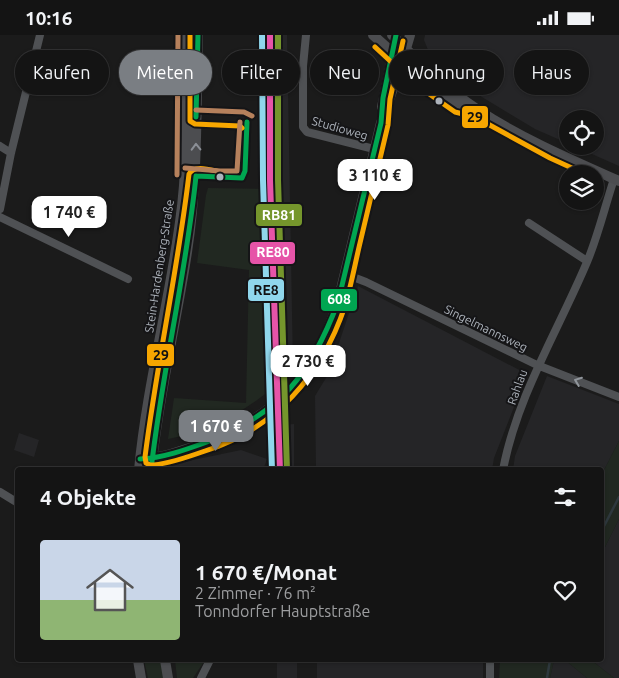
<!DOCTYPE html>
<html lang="de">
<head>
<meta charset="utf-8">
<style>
  :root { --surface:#141414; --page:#1d1d1d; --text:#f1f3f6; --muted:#9d9ea0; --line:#333334; --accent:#7a7e83 }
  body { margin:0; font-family:Ubuntu,sans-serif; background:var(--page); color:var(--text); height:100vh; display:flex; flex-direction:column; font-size:19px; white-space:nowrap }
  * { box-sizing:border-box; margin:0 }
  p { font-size:16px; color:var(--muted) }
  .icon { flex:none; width:28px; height:28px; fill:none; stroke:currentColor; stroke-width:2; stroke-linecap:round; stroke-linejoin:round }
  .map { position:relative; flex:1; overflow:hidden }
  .details { position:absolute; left:15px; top:432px; width:589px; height:195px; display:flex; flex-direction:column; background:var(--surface); border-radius:5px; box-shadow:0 1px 4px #0004,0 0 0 1px var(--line) }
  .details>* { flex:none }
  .hud { position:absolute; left:15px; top:15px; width:590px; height:45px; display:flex; gap:10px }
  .buttons { position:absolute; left:559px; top:75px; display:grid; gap:10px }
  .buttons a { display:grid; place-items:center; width:45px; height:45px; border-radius:50%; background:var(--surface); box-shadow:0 1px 4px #0004,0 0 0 1px var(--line); font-size:25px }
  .price { position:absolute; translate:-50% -42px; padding:0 11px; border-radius:10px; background:#fff; color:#222; font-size:16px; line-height:32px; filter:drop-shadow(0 1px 2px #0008) }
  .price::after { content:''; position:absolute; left:50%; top:30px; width:15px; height:11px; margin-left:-8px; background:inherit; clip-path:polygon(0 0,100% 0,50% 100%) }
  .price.current { background:var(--accent); color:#fff }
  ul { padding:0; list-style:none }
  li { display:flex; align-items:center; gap:15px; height:125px; padding:0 25px }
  li span { display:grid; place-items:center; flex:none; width:140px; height:100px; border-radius:5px; color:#555 }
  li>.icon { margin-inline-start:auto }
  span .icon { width:60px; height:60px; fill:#fffc; stroke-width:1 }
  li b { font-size:21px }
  h2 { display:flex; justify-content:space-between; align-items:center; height:60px; padding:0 25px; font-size:21px }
  .tag { padding:0 18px; border-radius:22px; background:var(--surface); box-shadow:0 1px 4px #0004,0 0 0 1px var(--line); font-size:18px; line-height:45px }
  .tag.current { background:var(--accent); color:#fff }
  .status { display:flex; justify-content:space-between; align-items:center; height:35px; padding:0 25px; background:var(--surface); direction:ltr }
  .status svg { height:14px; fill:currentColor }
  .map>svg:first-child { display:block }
</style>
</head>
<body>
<div class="status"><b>10:16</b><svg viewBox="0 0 49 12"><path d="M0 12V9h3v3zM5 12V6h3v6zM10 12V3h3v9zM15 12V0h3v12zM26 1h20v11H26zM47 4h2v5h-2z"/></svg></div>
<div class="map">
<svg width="619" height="643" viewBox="0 0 619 643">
  <rect width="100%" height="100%" fill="#1b1b1b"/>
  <path fill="#252527" d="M265,0H287L293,332L270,334L266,154Z
    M425,0H619V131L574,111H595V84H568L567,108L535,94L482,62L433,27L424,5Z
    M358,251L527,339L494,423L492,435H316L315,361L329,338Z
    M547,341L619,369V406L601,441V435H513L515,421Z
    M294,389V435H273L272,391Z
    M19,398L39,405L34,422L14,415Z
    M241,415L267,424L263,435H169L170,432L174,429Z
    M619,484V643H614L591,625H601V520Z
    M277,625H297V643H277Z
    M317,625H483V643H317Z
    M554,625H565L587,643H550Z"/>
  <path fill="#212821" d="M192,144L181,231L152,389H149L179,224L188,149Z
    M208,153L266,154L270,355C241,379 205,397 168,404L174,363L246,368L249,235L197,228L206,160Z
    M619,406V484L601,520V441Z
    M144,625H162L164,643H148Z
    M175,625H205L193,643H177Z
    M500,625H554L550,643H499Z
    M565,625H591L614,643H587Z"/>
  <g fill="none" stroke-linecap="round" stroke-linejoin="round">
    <path stroke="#2e383d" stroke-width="2.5" d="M601,497L619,462
      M547,643L550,625"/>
    <path stroke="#4f5154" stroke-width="8" d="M306,0L303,31V92L307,97L374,114
      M0,111L11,118
      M0,174L11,118L40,0
      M0,182L128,244
      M529,188L587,226
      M345,239L366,247L537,330L619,362
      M503,435C517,361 558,296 587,227C598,201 605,171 614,144
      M0,457L18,468
      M490,625V643
      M201,643L210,625"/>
    <path stroke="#4c4d50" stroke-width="10" d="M373,0L431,52L459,70L474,74
      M392,0C419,27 446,54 478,75C520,103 574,126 619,146
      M382,72L394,13
      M140,424C159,424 178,417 196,411C273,385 313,344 338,267L381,88L402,27L410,0
      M139,435C147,351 169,270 180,187C189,125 186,62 186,0
      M151,435C158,362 176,290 187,217C198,145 196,72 198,0
      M138,625L141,643
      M165,625L168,643"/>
    <defs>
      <path id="bus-1" d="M196,82L198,0
        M196,141L242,143L245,136L247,87
        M140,424C163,423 185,415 207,407C280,379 311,339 338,267L381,88L383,63L396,0
        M151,435C162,336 186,240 196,141"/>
      <path id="bus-2" d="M190,0V86L195,89L240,91L242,93
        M375,12L415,49L455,77L475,82L550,123L585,139
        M221,137C211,135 194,129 189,139C178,234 157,327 145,422L146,428L150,430C167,430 190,421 205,416C275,394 322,340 345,271C351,251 355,229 360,208C369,169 379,129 388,90L390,64L403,6"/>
      <path id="bus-3" d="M196,75L244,77L252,81
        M185,133L220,136H237L240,87
        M177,140L178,0"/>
    </defs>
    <use href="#bus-1" stroke="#151517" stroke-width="9"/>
    <use href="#bus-2" stroke="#151517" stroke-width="9"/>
    <use href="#bus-3" stroke="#151517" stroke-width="9"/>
    <use href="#bus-1" stroke="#00a651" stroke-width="5"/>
    <use href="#bus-2" stroke="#f7a600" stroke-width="5"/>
    <use href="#bus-3" stroke="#b6815c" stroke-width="5"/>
    <defs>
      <path id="rail-1" d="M270,0V145L280,435"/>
      <path id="rail-2" d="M262,0L263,145L272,435"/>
      <path id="rail-3" d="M278,0V145L287,435"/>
    </defs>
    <use href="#rail-1" stroke="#151517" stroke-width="10"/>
    <use href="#rail-2" stroke="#151517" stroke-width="10"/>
    <use href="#rail-3" stroke="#151517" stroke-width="10"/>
    <use href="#rail-1" stroke="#e654a8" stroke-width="6"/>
    <use href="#rail-2" stroke="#90d7ec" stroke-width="6"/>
    <use href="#rail-3" stroke="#75962c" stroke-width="6"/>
  </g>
  <defs><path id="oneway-chevron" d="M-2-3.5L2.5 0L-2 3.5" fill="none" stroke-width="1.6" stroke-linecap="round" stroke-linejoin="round" transform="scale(1.25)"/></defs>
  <use stroke="#8b8f96" href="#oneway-chevron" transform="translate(196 112) rotate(-91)"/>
  <use stroke="#91969c" href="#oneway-chevron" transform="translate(578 346) rotate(-159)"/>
  <g fill="#adb3bb" stroke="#151517" stroke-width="2">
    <circle cx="439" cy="66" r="4.5"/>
    <circle cx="220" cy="142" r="4.5"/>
  </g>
  <g text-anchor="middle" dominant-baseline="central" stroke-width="4" stroke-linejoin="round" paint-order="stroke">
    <g font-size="12" fill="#adb3bb" stroke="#151517">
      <text transform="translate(340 93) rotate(16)">Studioweg</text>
      <text transform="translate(159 231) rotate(-81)">Stein-Hardenberg-Straße</text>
      <text transform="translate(486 293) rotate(26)">Singelmannsweg</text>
      <text transform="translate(517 352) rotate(-70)">Rahlau</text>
    </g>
  </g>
  <g stroke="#151517" stroke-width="2">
    <rect x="461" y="70" width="28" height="24" rx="5" fill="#f7a600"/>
    <rect x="255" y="168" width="48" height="24" rx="5" fill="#75962c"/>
    <rect x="249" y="206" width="47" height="24" rx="5" fill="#e654a8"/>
    <rect x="247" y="243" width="38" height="24" rx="5" fill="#90d7ec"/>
    <rect x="320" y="253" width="38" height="24" rx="5" fill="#00a651"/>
    <rect x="146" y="308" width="29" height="24" rx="5" fill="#f7a600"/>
  </g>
  <g font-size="14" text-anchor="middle" font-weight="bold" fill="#fff">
    <text x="279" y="185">RB81</text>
    <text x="273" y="222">RE80</text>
    <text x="339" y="269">608</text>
  </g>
  <g font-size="14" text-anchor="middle" font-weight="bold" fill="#111">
    <text x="475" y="87">29</text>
    <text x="266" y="260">RE8</text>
    <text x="161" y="325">29</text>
  </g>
</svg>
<div class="buttons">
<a><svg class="icon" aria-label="locate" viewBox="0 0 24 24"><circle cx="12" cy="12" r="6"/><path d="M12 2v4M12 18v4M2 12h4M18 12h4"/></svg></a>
<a><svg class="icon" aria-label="layers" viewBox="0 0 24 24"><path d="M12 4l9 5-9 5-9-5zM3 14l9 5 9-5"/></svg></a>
</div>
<b class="price" style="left:375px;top:166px">3 110 €</b>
<b class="price" style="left:69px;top:203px">1 740 €</b>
<b class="price" style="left:308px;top:352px">2 730 €</b>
<b class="price current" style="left:216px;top:417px">1 670 €</b>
<div class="hud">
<a class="tag">Kaufen</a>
<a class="tag current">Mieten</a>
<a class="tag">Filter</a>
<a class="tag">Neu</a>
<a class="tag">Wohnung</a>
<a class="tag">Haus</a>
</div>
<section class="details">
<h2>4 Objekte<svg class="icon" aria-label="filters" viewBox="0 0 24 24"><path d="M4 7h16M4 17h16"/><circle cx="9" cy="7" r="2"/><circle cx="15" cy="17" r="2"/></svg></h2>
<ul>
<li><span style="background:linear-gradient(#c9d6e8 60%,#8fb573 0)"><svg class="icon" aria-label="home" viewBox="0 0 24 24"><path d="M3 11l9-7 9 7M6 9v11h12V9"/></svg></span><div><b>1 670 €/Monat</b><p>2 Zimmer · 76 m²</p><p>Tonndorfer Hauptstraße</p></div><svg class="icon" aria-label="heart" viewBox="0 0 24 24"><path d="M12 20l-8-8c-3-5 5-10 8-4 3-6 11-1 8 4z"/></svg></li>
</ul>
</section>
</div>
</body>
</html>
